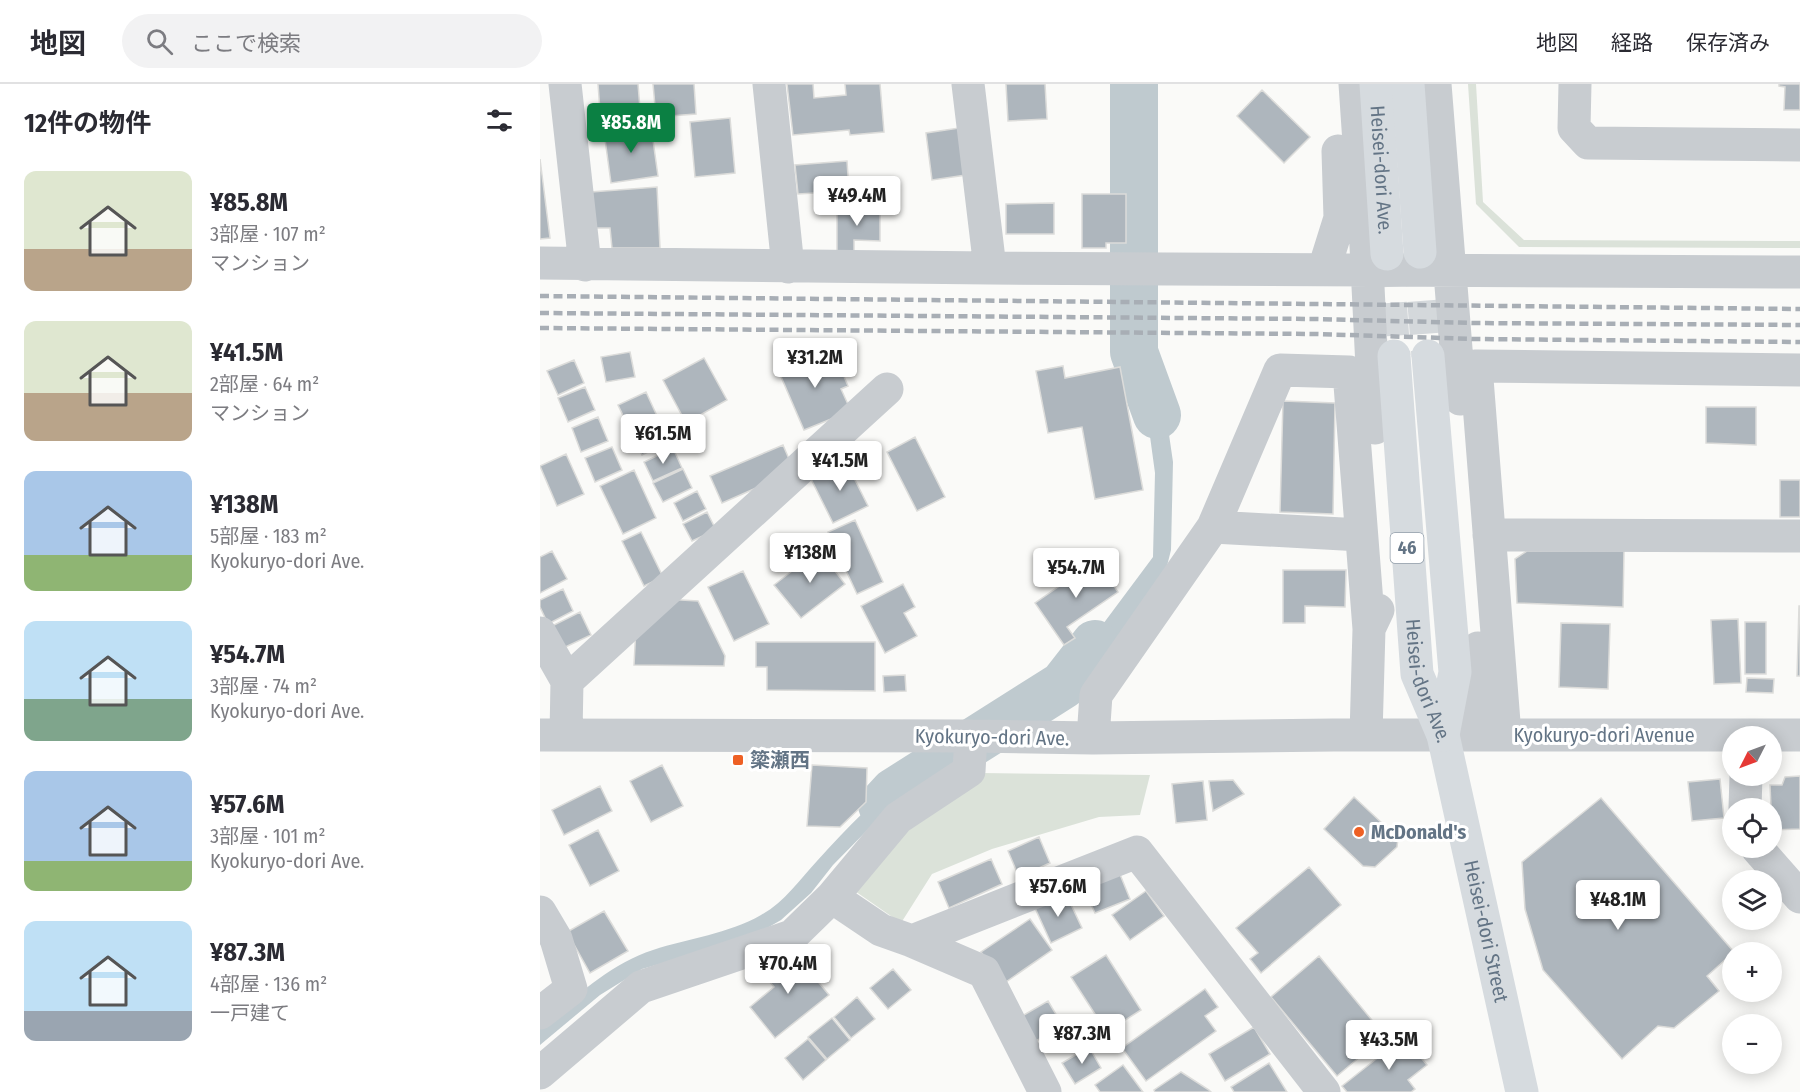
<!DOCTYPE html>
<html lang="ja">
<head>
<meta charset="utf-8">
<style>
  :root { --surface:#fff; --page:#f2f2f3; --text:#2b2b33; --muted:#7c7c81; --line:#e1e1e2; --accent:#0b8043 }
  body { margin:0; font-family:"Fira Sans Condensed","Noto Sans JP",sans-serif; background:var(--page); color:var(--text); height:100vh; display:flex; flex-direction:column; font-size:22px; white-space:nowrap }
  * { box-sizing:border-box; margin:0 }
  p { font-size:20px; color:var(--muted) }
  .icon { flex:none; width:33px; height:33px; fill:none; stroke:currentColor; stroke-width:2; stroke-linecap:round; stroke-linejoin:round }
  .map { position:relative; flex:1; overflow:hidden }
  .details { display:flex; flex-direction:column; background:var(--surface); width:540px }
  .details>* { flex:none }
  .needle { width:39px; rotate:228deg }
  .tools { position:absolute; left:1182px; top:642px; display:grid; gap:12px }
  .tools a { display:grid; place-items:center; width:60px; height:60px; border-radius:50%; background:var(--surface); box-shadow:0 3px 15px #0003; font-size:30px }
  .price { position:absolute; translate:-50% -51px; padding:0 14px; border-radius:6px; background:#fff; color:#222; font-size:20px; line-height:39px; filter:drop-shadow(0 2px 3px #0008) }
  .price::after { content:''; position:absolute; left:50%; top:36px; width:18px; height:14px; margin-left:-9px; background:inherit; clip-path:polygon(0 0,100% 0,50% 100%) }
  .price.on { background:var(--accent); color:#fff }
  ul { padding:0; list-style:none }
  li { display:flex; align-items:center; gap:18px; height:150px; padding:0 24px }
  li span { display:grid; place-items:center; flex:none; width:168px; height:120px; border-radius:12px; color:#555 }
  li>.icon { margin-inline-start:auto }
  span .icon { width:72px; height:72px; fill:#fffc; stroke-width:1 }
  li b { font-size:26px }
  h2 { display:flex; justify-content:space-between; align-items:center; height:72px; padding:0 24px; font-size:26px }
  header { display:flex; align-items:center; gap:36px; box-sizing:border-box; height:84px; padding:0 30px; background:var(--surface); border-bottom:2px solid var(--line) }
  header strong { font-size:28px }
  nav { display:flex; gap:33px; margin-inline-start:auto; font-size:21px }
  .search { width:420px; height:54px; background:var(--page); display:flex; align-items:center; gap:15px; box-sizing:border-box; padding:0 21px; border-radius:33px; color:var(--muted); font-size:22px }
  main { display:flex; flex:1; min-height:0 }
  .map>svg:first-child { display:block }
</style>
</head>
<body>
<header>
<strong>地図</strong>
<div class="search"><svg class="icon" aria-label="search" viewBox="0 0 24 24"><circle cx="10" cy="10" r="6"/><path d="M15 15l6 6"/></svg>ここで検索</div>
<nav><a>地図</a><a>経路</a><a>保存済み</a></nav>
</header>
<main>
<section class="details">
<h2>12件の物件<svg class="icon" aria-label="filters" viewBox="0 0 24 24"><path d="M4 7h16M4 17h16"/><circle cx="9" cy="7" r="2"/><circle cx="15" cy="17" r="2"/></svg></h2>
<ul>
<li><span style="background:linear-gradient(#dfe7d0 65%,#b9a48a 0)"><svg class="icon" aria-label="home" viewBox="0 0 24 24"><path d="M3 11l9-7 9 7M6 9v11h12V9"/></svg></span><div><b>¥85.8M</b><p>3部屋 · 107 m²</p><p>マンション</p></div></li>
<li><span style="background:linear-gradient(#dfe7d0 60%,#b9a48a 0)"><svg class="icon" aria-label="home" viewBox="0 0 24 24"><path d="M3 11l9-7 9 7M6 9v11h12V9"/></svg></span><div><b>¥41.5M</b><p>2部屋 · 64 m²</p><p>マンション</p></div></li>
<li><span style="background:linear-gradient(#a9c7e8 70%,#8fb573 0)"><svg class="icon" aria-label="home" viewBox="0 0 24 24"><path d="M3 11l9-7 9 7M6 9v11h12V9"/></svg></span><div><b>¥138M</b><p>5部屋 · 183 m²</p><p>Kyokuryo-dori Ave.</p></div></li>
<li><span style="background:linear-gradient(#bfe0f5 65%,#7fa58c 0)"><svg class="icon" aria-label="home" viewBox="0 0 24 24"><path d="M3 11l9-7 9 7M6 9v11h12V9"/></svg></span><div><b>¥54.7M</b><p>3部屋 · 74 m²</p><p>Kyokuryo-dori Ave.</p></div></li>
<li><span style="background:linear-gradient(#a9c7e8 75%,#8fb573 0)"><svg class="icon" aria-label="home" viewBox="0 0 24 24"><path d="M3 11l9-7 9 7M6 9v11h12V9"/></svg></span><div><b>¥57.6M</b><p>3部屋 · 101 m²</p><p>Kyokuryo-dori Ave.</p></div></li>
<li><span style="background:linear-gradient(#bfe0f5 75%,#9aa5b1 0)"><svg class="icon" aria-label="home" viewBox="0 0 24 24"><path d="M3 11l9-7 9 7M6 9v11h12V9"/></svg></span><div><b>¥87.3M</b><p>4部屋 · 136 m²</p><p>一戸建て</p></div></li>
</ul>
</section>
<div class="map">
<svg width="1260" height="1008" viewBox="0 0 1260 1008">
  <rect width="100%" height="100%" fill="#fafaf8"/>
  <path fill="#dbe2d9" d="M928,0H936L943,118L984,156L1260,157V164L979,163L936,120Z
    M441,689L610,691L600,731L559,733L452,765L392,790L361,839L312,805L364,740Z"/>
  <path fill="#bfcacf" d="M588,268H610L625,323L633,378L631,466L625,490L579,554L526,609H488L531,583L613,473L615,389L609,345L592,292Z
    M377,683H405L359,714L293,781L271,809L241,836L208,855L102,885L60,911L0,961V943C35,914 69,880 113,866C149,854 188,850 221,831C245,818 259,796 277,777C308,743 339,710 377,683Z"/>
  <g fill="none" stroke-linecap="round" stroke-linejoin="round">
    <path stroke="#bfcacf" stroke-width="48" d="M594,0V268L617,331
      M342,721L354,708L523,601L555,560"/>
  </g>
  <path fill="#aeb6bd" stroke="#dcdcda" stroke-width="1.5" d="M58,0H98L101,37L61,40Z
    M113,0H154L156,30L116,33Z
    M247,0H273L274,14L306,11L305,0H340L344,48L310,51L309,46L253,51Z
    M466,0H505L507,35L468,37Z
    M1239,0H1260V26H1244L1245,3L1239,2Z
    M722,6L770,53L744,79L697,32Z
    M190,34L195,89L155,93L150,38Z
    M111,42L118,92L71,99L64,48Z
    M419,44L426,91L392,96L386,49Z
    M0,75L10,154L0,155Z
    M307,77L309,107L258,110L255,81Z
    M117,103L120,164H72L70,144H55L51,108Z
    M542,110H586V159H566V164H542Z
    M514,119V150H466V120Z
    M297,124L340,125V157L314,156V167H297Z
    M90,268L95,293L66,298L61,273Z
    M276,270L279,278L295,271L308,302L301,305L311,327L264,346L236,281L255,272L257,278Z
    M164,274L187,316L146,339L123,296Z
    M34,276L44,299L18,311L7,287Z
    M523,282L525,294L580,283L603,406L555,415L542,343L508,349L496,287Z
    M45,303L55,326L28,338L18,314Z
    M106,308L129,358L102,371L78,321Z
    M743,317L795,319L793,430L740,428Z
    M1166,323H1216V361L1166,359Z
    M58,333L68,357L41,368L32,344Z
    M375,353L405,413L377,427L347,368Z
    M243,361L249,375L223,401L182,419L170,392Z
    M72,363L82,386L55,398L45,374Z
    M133,364L142,384L113,397L104,378Z
    M26,370L44,410L17,422L0,382Z
    M306,378L328,422L293,439L271,395Z
    M143,385L152,404L123,418L113,399Z
    M94,386L116,434L83,450L60,402Z
    M1240,396H1260V433H1240Z
    M157,407L166,425L143,437L134,419Z
    M167,428L176,446L152,457L143,440Z
    M315,436L343,498L317,510L288,448Z
    M101,448L123,493L104,502L82,457Z
    M279,466L305,500L261,534L234,501Z
    M12,467L27,495L0,509V473Z
    M987,467H1084L1083,523L977,519L975,475Z
    M557,476L578,508L527,543L535,554L524,561L495,519Z
    M743,486H806L805,523L765,522V539H743Z
    M203,487L229,540L194,557L168,503Z
    M363,500L375,523L364,529L377,552L345,569L321,522Z
    M23,505L33,527L8,540L0,523V516Z
    M124,515L158,517L185,572L184,582L94,581L96,543Z
    M1259,522H1260V592H1257Z
    M40,528L51,551L19,566L8,544Z
    M1198,535L1201,599L1174,600L1171,536Z
    M1205,538H1226V590H1205Z
    M1021,539L1070,540L1068,605L1019,603Z
    M216,558H335V607L227,606V583H216Z
    M365,591L366,607L344,608L343,592Z
    M1207,594L1234,595L1233,609L1206,608Z
    M122,681L143,722L111,738L90,697Z
    M272,681L327,684L326,718L300,743L267,742Z
    M1260,692V745L1232,746L1230,701H1242L1245,693Z
    M1180,695L1184,734L1152,737L1148,698Z
    M693,696L704,710L673,727L669,697Z
    M663,697L667,736L636,739L632,700Z
    M60,702L72,727L24,751L12,726Z
    M814,713L858,754L857,763L835,783L823,782L784,745Z
    M1061,714L1194,868L1167,892L1179,907L1134,944L1118,942L1082,975L1003,886L985,825L982,778Z
    M58,746L79,787L50,802L29,761Z
    M499,753L510,779L479,793L468,767Z
    M451,775L462,800L409,824L398,798Z
    M577,783L590,815L555,829L541,798Z
    M769,783L801,821L721,889L710,875L718,869L696,844Z
    M606,807L624,832L590,856L572,831Z
    M526,810L542,844L511,859L495,824Z
    M64,827L88,867L50,889L27,848Z
    M490,835L512,866L463,900L441,868Z
    M252,866L289,911L235,954L210,923L234,903L223,890Z
    M566,871L601,926L549,959L538,941L555,930L531,893Z
    M779,872L845,952L797,992L731,913Z
    M353,885L371,906L348,925L330,904Z
    M665,905L678,923L665,932L676,947L606,997L582,964Z
    M317,913L335,935L311,954L294,933Z
    M508,917L523,942L496,957L482,932Z
    M292,934L310,956L287,975L268,953Z
    M714,943L730,970L685,997L669,970Z
    M864,953L887,981L868,996L875,1005L871,1008H807L802,1002Z
    M268,955L286,976L263,996L245,974Z
    M549,963L561,984L535,1000L522,979Z
    M729,979L747,1008H694L691,1003Z
    M583,981L603,1008H560L555,1001Z
    M641,988L669,1006L671,1008H615L614,1006Z"/>
  <g fill="none" stroke-linecap="round" stroke-linejoin="round">
    <path stroke="#d4d8db" stroke-width="33" stroke-dasharray="33 16" stroke-linecap="butt" d="M880,168L888,272
      M847,170L854,272"/>
    <path stroke="#c8ccd0" stroke-width="33" d="M25,0L45,181
      M229,0L248,183
      M428,0L450,184
      M815,0L826,162L835,344
      M895,0L920,315
      M1035,0L1034,44L1048,59L1260,61
      M0,179L450,184L1260,188
      M784,185L800,134L798,67
      M673,443L821,451
      M949,451L1260,452
      M0,549L27,597
      M938,564L939,651
      M0,651L431,652L553,654L794,651H1260
      M26,651L27,597L347,305
      M826,651L829,545L838,526
      M965,651L936,282L1260,286
      M553,654L556,611L673,443L740,286L809,288L829,545
      M1205,724L1206,692
      M1217,764L1260,813
      M292,813L358,734L429,687L431,652
      M0,828L16,855L31,905L0,929
      M372,857L444,888L505,1008
      M0,989L101,903L252,852L292,813L341,846L372,857L597,768L784,1008"/>
    <g stroke="#d6dbdf" stroke-width="33">
      <path id="s1" d="M836,0L847,170"/>
      <path d="M868,0L880,168"/>
      <path id="s2" d="M854,272L877,590L903,651L982,1008"/>
      <path d="M888,272L915,588L903,651"/>
    </g>
    <path stroke="#a8aeb5" stroke-width="4.5" stroke-dasharray="9 4.5" stroke-linecap="butt" d="M0,212L1260,225
      M0,229L774,235L933,239L1260,241
      M0,244L775,250L935,255L1260,258"/>
  </g>
  <g fill="#ee6024" stroke="#fff" stroke-width="2">
    <rect x="192" y="670" width="12" height="12" rx="3"/>
    <circle cx="819" cy="748" r="6"/>
  </g>
  <g text-anchor="middle" dominant-baseline="central" stroke-width="6" stroke-linejoin="round" paint-order="stroke">
    <rect fill="#fff" stroke="#929eaa" stroke-width="1.5" x="850.5" y="449" width="33" height="30" rx="4.5"/>
    <g font-size="18" font-weight="bold" fill="#637485">
      <text x="867" y="464">46</text>
    </g>
    <g font-size="20" fill="#637485" stroke="#fff">
      <text stroke="none"><textPath href="#s1" startOffset="86">Heisei-dori Ave.</textPath></text>
      <text stroke="none"><textPath href="#s2" startOffset="328">Heisei-dori Ave.</textPath></text>
      <text x="1064" y="651">Kyokuryo-dori Avenue</text>
      <text transform="translate(452 653) rotate(1)">Kyokuryo-dori Ave.</text>
      <text stroke="none"><textPath href="#s2" startOffset="586">Heisei-dori Street</textPath></text>
    </g>
    <g font-size="20" font-weight="bold" fill="#637485" stroke="#fff" text-anchor="start">
      <text x="210" y="676">簗瀬西</text>
      <text x="831" y="748">McDonald's</text>
    </g>
  </g>
</svg>
<div class="tools">
<a><svg class="needle" viewBox="-14 -14 28 28"><path d="M0-13l5 13h-10z" fill="#e53935"/><path d="M0 13l5-13h-10z" fill="#7c7c81"/></svg></a>
<a><svg class="icon" aria-label="locate" viewBox="0 0 24 24"><circle cx="12" cy="12" r="6"/><path d="M12 2v4M12 18v4M2 12h4M18 12h4"/></svg></a>
<a><svg class="icon" aria-label="layers" viewBox="0 0 24 24"><path d="M12 4l9 5-9 5-9-5zM3 14l9 5 9-5"/></svg></a>
<a>+</a>
<a>−</a>
</div>
<b class="price on" style="left:91px;top:70px">¥85.8M</b>
<b class="price" style="left:317px;top:143px">¥49.4M</b>
<b class="price" style="left:275px;top:305px">¥31.2M</b>
<b class="price" style="left:123px;top:381px">¥61.5M</b>
<b class="price" style="left:300px;top:408px">¥41.5M</b>
<b class="price" style="left:270px;top:500px">¥138M</b>
<b class="price" style="left:536px;top:515px">¥54.7M</b>
<b class="price" style="left:518px;top:834px">¥57.6M</b>
<b class="price" style="left:1078px;top:847px">¥48.1M</b>
<b class="price" style="left:248px;top:911px">¥70.4M</b>
<b class="price" style="left:542px;top:981px">¥87.3M</b>
<b class="price" style="left:849px;top:987px">¥43.5M</b>
</div>
</main>
</body>
</html>
